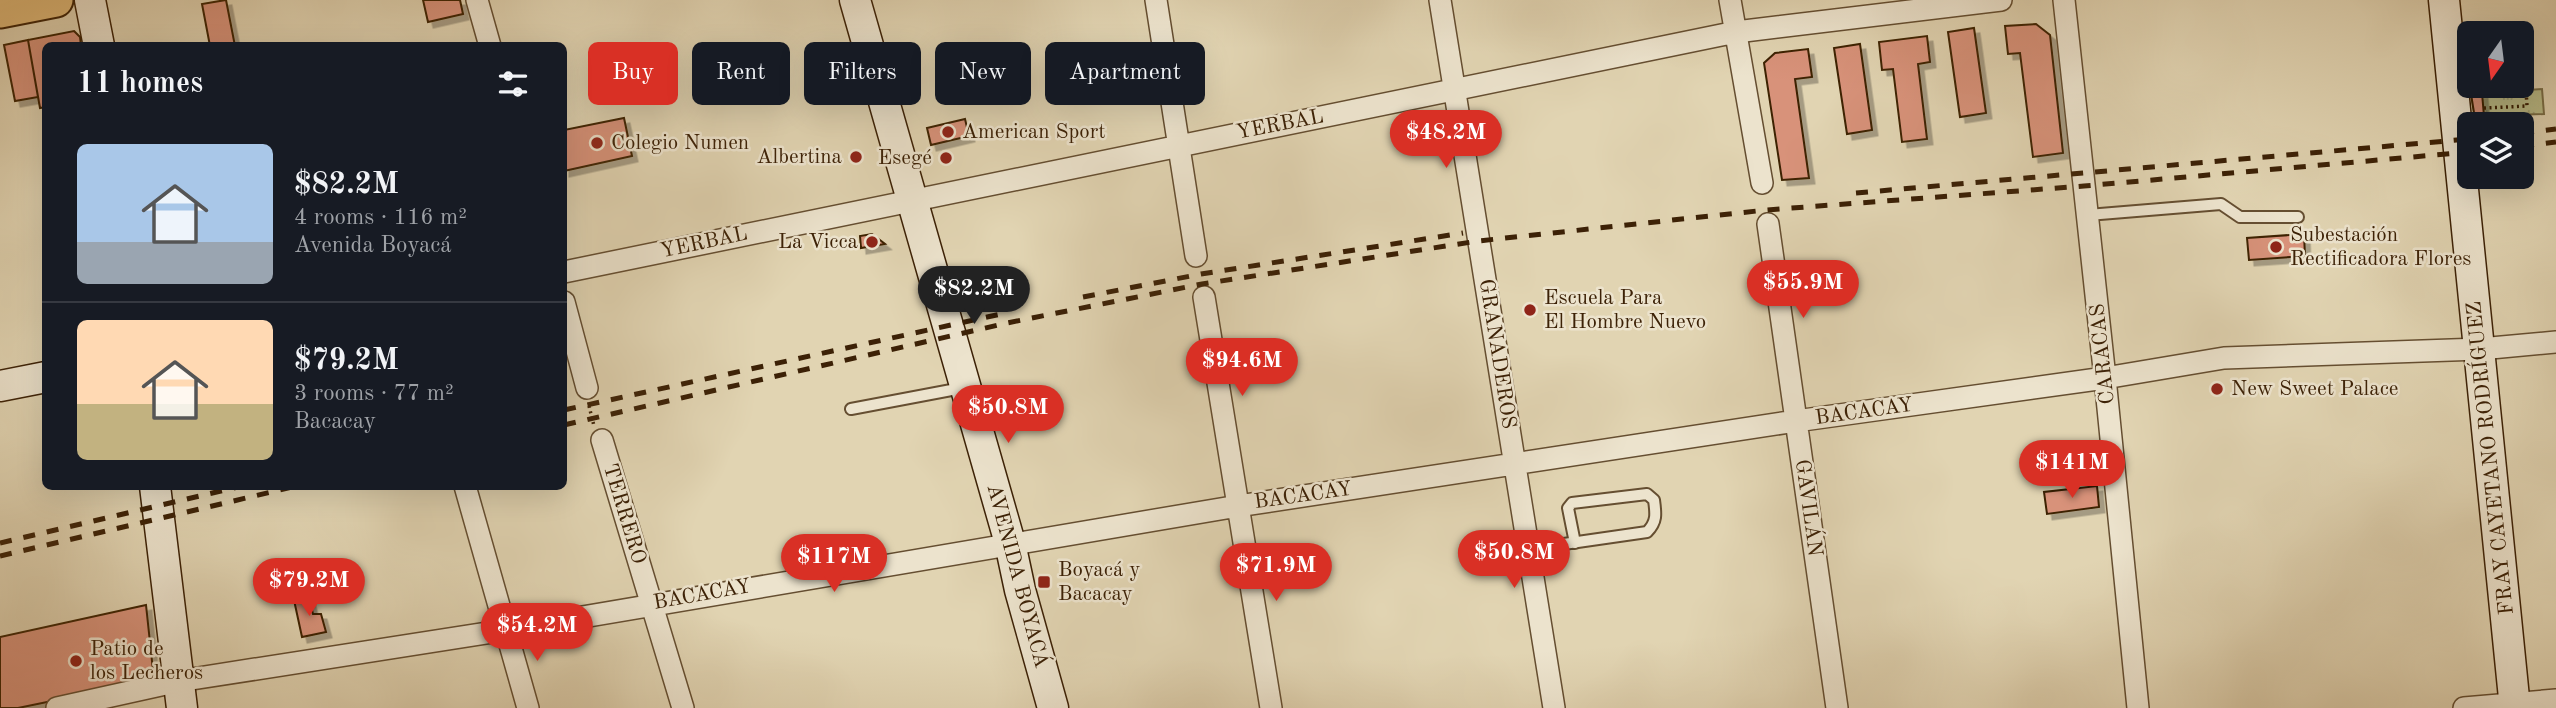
<!DOCTYPE html>
<html lang="en">
<head>
<meta charset="utf-8">
<style>
  :root { --surface:#171b24; --page:#20242c; --text:#f1f3f6; --muted:#9ea1a6; --line:#363941; --accent:#d93025 }
  body { margin:0; font-family:"Old Standard TT",serif; background:var(--page); color:var(--text); height:100vh; display:flex; flex-direction:column; font-size:26px; white-space:nowrap }
  * { box-sizing:border-box; margin:0 }
  p { font-size:23px; color:var(--muted) }
  .icon { flex:none; width:38px; height:38px; fill:none; stroke:currentColor; stroke-width:2; stroke-linecap:round; stroke-linejoin:round }
  .map { position:relative; flex:1; overflow:hidden }
  .side { position:absolute; left:42px; top:42px; width:525px; height:448px; display:flex; flex-direction:column; background:var(--surface); border-radius:10px; box-shadow:0 7px 28px #0002 }
  .side>* { flex:none }
  .top-card { position:absolute; left:588px; top:42px; width:665px; height:63px; display:flex; gap:14px }
  .needle { width:46px; rotate:194deg }
  .controls { position:absolute; left:2457px; top:21px; display:grid; gap:14px }
  .controls a { display:grid; place-items:center; width:77px; height:77px; border-radius:10px; background:var(--surface); box-shadow:0 7px 28px #0002; font-size:35px }
  .price { position:absolute; translate:-50% -60px; padding:0 16px; border-radius:24px; background:var(--accent); color:#fff; font-size:23px; line-height:46px; filter:drop-shadow(0 2px 4px #0008) }
  .price::after { content:''; position:absolute; left:50%; top:42px; width:21px; height:16px; margin-left:-10px; background:inherit; clip-path:polygon(0 0,100% 0,50% 100%) }
  .price.on { background:#222; color:#fff }
  ul { padding:0; list-style:none }
  li { display:flex; align-items:center; gap:21px; height:175px; padding:0 35px }
  li+li { border-top:2px solid var(--line) }
  li span { display:grid; place-items:center; flex:none; width:196px; height:140px; border-radius:10px; color:#555 }
  li>.icon { margin-inline-start:auto }
  span .icon { width:84px; height:84px; fill:#fffc; stroke-width:1 }
  li b { font-size:30px }
  h2 { display:flex; justify-content:space-between; align-items:center; height:84px; padding:0 35px; font-size:30px }
  .chip { padding:0 24px; border-radius:10px; background:var(--surface); box-shadow:0 7px 28px #0002; font-size:24px; line-height:63px }
  .chip.on { background:var(--accent); color:#fff }
  .map>svg:first-child { display:block }
</style>
</head>
<body>
<div class="map">
<svg width="2556" height="708" viewBox="0 0 2556 708">
  <defs>
    <pattern id="grass-tufts" width="24" height="20" patternUnits="userSpaceOnUse" patternTransform="scale(1.75)"><rect width="24" height="20" fill="#b9bb88"/><path d="M3 7l-1-3M5 7V3M7 7l1-3M15 17l-1-3M17 17v-4M19 17l1-3" fill="none" stroke="#a0a074"/></pattern>
    <filter id="shadow"><feDropShadow dx="5.5" dy="5.5" stdDeviation="0" flood-color="#0004"/></filter>
  </defs>
  <rect width="100%" height="100%" fill="#e1d4b2"/>
  <filter id="stains"><feTurbulence type="fractalNoise" baseFrequency=".00286" numOctaves="4"/><feColorMatrix values="0 0 0 0 .2 0 0 0 0 .09 0 0 0 0 .02 0 0 0 .5 -.17"/></filter>
  <radialGradient id="worn" r=".72"><stop offset=".6" stop-color="#630" stop-opacity="0"/><stop offset="1" stop-color="#630" stop-opacity=".3"/></radialGradient>
  <path fill="url(#grass-tufts)" stroke="#7a6e47" stroke-width="2" d="M2542,89L2544,114L2484,116L2475,119L2471,94Z"/>
  <path fill="#d8927a" stroke="#3c2106" stroke-width="2" filter="url(#shadow)" d="M226,0L235,46H210L202,4Z
    M423,0H460L463,14L428,22Z
    M2036,24L2050,35L2063,153L2033,157L2020,53L2008,54L2005,26Z
    M1974,28L1986,113L1960,117L1948,32Z
    M74,31L80,37L81,46H46V107L40,108L28,40Z
    M1927,36L1930,62L1918,64L1927,139L1902,142L1893,69L1882,70L1879,42Z
    M28,40L38,97L15,101L4,45Z
    M1860,44L1872,130L1847,134L1834,48Z
    M1808,49L1812,77L1795,79L1809,178L1782,180L1764,63L1775,53Z
    M2482,93L2484,116L2475,119L2471,94Z
    M624,118L632,156L564,171V130Z
    M965,119L969,136L931,145L927,128Z
    M872,234L885,244L861,248L860,236Z
    M2304,234L2305,256L2249,260L2247,238Z
    M2097,486L2099,507L2047,514L2044,492Z
    M309,597L313,614H321L326,632L302,637L294,600Z
    M146,605L154,680L18,708H0V637Z"/>
  <g fill="none" stroke-linecap="round" stroke-linejoin="round">
    <defs>
      <path id="lane" d="M2088,215L2221,204L2240,217H2298
        M851,409L962,388
        M1529,549L1647,532C1657,522 1656,514 1654,500L1647,494L1572,503L1568,508L1575,543"/>
      <path id="street" d="M477,0L490,46
        M1156,0L1196,256
        M1440,0L1554,708
        M1730,0L1762,183
        M2064,0L2105,378L2138,708
        M1768,224L1837,708
        M564,272L1736,32L2001,0
        M1204,297L1271,708
        M564,302L587,388
        M602,440L683,708
        M465,486L528,708
        M57,708L179,681L506,630L1238,506L1796,421L2105,378L2224,358L2480,349L2556,342
        M2464,708L2556,700"/>
      <path id="secondary" d="M90,0L99,46
        M855,0L1010,543L1020,590L1053,708
        M2444,0L2515,708
        M0,386L46,377
        M155,486L182,708"/>
      <path id="primary" d="M0,11L56,0"/>
    </defs>
    <use href="#lane" stroke="#654e31" stroke-width="14"/>
    <use href="#street" stroke="#654e31" stroke-width="24"/>
    <use href="#secondary" stroke="#3c2106" stroke-width="33"/>
    <use href="#primary" stroke="#3c2106" stroke-width="37"/>
    <path stroke="#3c2106" stroke-width="3.5" stroke-dasharray="2 3.5" stroke-linecap="butt" d="M2484,108L2527,106L2526,90
      M589,406L594,426"/>
    <use href="#lane" stroke="#ece3cd" stroke-width="10"/>
    <use href="#street" stroke="#ece3cd" stroke-width="21"/>
    <use href="#secondary" stroke="#ece3cd" stroke-width="30"/>
    <use href="#primary" stroke="#e0ba79" stroke-width="33"/>
    <path stroke="#3c2106" stroke-width="5" stroke-dasharray="12 12" stroke-linecap="butt" d="M2522,133L2556,129
      M2522,146L2556,142
      M1856,193L2469,139
      M1083,297L1201,274L1463,233
      M564,410L1001,314
      M564,425L1007,323L1202,284L1478,241L1766,210L2084,186L2469,152
      M0,543L242,486
      M0,556L297,486"/>
  </g>
  <g fill="#8f2418" stroke="#ece3cd" stroke-width="2.5">
    <circle cx="948" cy="132" r="7"/>
    <circle cx="597" cy="143" r="7"/>
    <circle cx="856" cy="157" r="7"/>
    <circle cx="946" cy="158" r="7"/>
    <circle cx="872" cy="242" r="7"/>
    <circle cx="2276" cy="247" r="7"/>
    <circle cx="1530" cy="310" r="7"/>
    <circle cx="2217" cy="389" r="7"/>
    <rect x="1037" y="575" width="14" height="14" rx="3.5"/>
    <circle cx="76" cy="661" r="7"/>
  </g>
  <g text-anchor="middle" dominant-baseline="central" stroke-width="5" stroke-linejoin="round" paint-order="stroke">
    <g font-size="21" fill="#3c2106" stroke="#ece3cd">
      <text transform="translate(1280 125) rotate(-11)">YERBAL</text>
      <text transform="translate(704 243) rotate(-12)">YERBAL</text>
      <text transform="translate(1497 354) rotate(81)">GRANADEROS</text>
      <text transform="translate(2103 354) rotate(-96)">CARACAS</text>
      <text transform="translate(1864 412) rotate(-8)">BACACAY</text>
      <text transform="translate(2491 458) rotate(-96)">FRAY CAYETANO RODRÍGUEZ</text>
      <text transform="translate(1303 496) rotate(-8)">BACACAY</text>
      <text transform="translate(1808 508) rotate(82)">GAVILÁN</text>
      <text transform="translate(624 514) rotate(73)">TERRERO</text>
      <text transform="translate(1017 576) rotate(75)">AVENIDA BOYACÁ</text>
      <text transform="translate(702 595) rotate(-10)">BACACAY</text>
    </g>
    <g font-size="21" fill="#3c2106" stroke="#ece3cd" text-anchor="start">
      <text x="962" y="132">American Sport</text>
      <text x="611" y="143">Colegio Numen</text>
      <text x="842" y="157" text-anchor="end">Albertina</text>
      <text x="932" y="158" text-anchor="end">Esegé</text>
      <text x="2290" y="235">Subestación<tspan x="2290" dy="24">Rectificadora Flores</tspan></text>
      <text x="858" y="242" text-anchor="end">La Vicca</text>
      <text x="1544" y="298">Escuela Para<tspan x="1544" dy="24">El Hombre Nuevo</tspan></text>
      <text x="2231" y="389">New Sweet Palace</text>
      <text x="1058" y="570">Boyacá y<tspan x="1058" dy="24">Bacacay</tspan></text>
      <text x="90" y="649">Patio de<tspan x="90" dy="24">los Lecheros</tspan></text>
    </g>
  </g>
  <rect width="100%" height="100%" filter="url(#stains)"/>
  <rect width="100%" height="100%" fill="url(#worn)"/>
</svg>
<div class="controls">
<a><svg class="needle" viewBox="-14 -14 28 28"><path d="M0-13l5 13h-10z" fill="#e53935"/><path d="M0 13l5-13h-10z" fill="#9ea1a6"/></svg></a>
<a><svg class="icon" aria-label="layers" viewBox="0 0 24 24"><path d="M12 4l9 5-9 5-9-5zM3 14l9 5 9-5"/></svg></a>
</div>
<b class="price" style="left:1446px;top:170px">$48.2M</b>
<b class="price" style="left:1803px;top:320px">$55.9M</b>
<b class="price on" style="left:974px;top:326px">$82.2M</b>
<b class="price" style="left:1242px;top:398px">$94.6M</b>
<b class="price" style="left:1008px;top:445px">$50.8M</b>
<b class="price" style="left:2072px;top:500px">$141M</b>
<b class="price" style="left:1514px;top:590px">$50.8M</b>
<b class="price" style="left:834px;top:594px">$117M</b>
<b class="price" style="left:1276px;top:603px">$71.9M</b>
<b class="price" style="left:309px;top:618px">$79.2M</b>
<b class="price" style="left:537px;top:663px">$54.2M</b>
<div class="top-card">
<a class="chip on">Buy</a>
<a class="chip">Rent</a>
<a class="chip">Filters</a>
<a class="chip">New</a>
<a class="chip">Apartment</a>
</div>
<section class="side">
<h2>11 homes<svg class="icon" aria-label="filters" viewBox="0 0 24 24"><path d="M4 7h16M4 17h16"/><circle cx="9" cy="7" r="2"/><circle cx="15" cy="17" r="2"/></svg></h2>
<ul>
<li><span style="background:linear-gradient(#a9c7e8 70%,#9aa5b1 0)"><svg class="icon" aria-label="home" viewBox="0 0 24 24"><path d="M3 11l9-7 9 7M6 9v11h12V9"/></svg></span><div><b>$82.2M</b><p>4 rooms · 116 m²</p><p>Avenida Boyacá</p></div></li>
<li><span style="background:linear-gradient(#ffd9b3 60%,#c2b280 0)"><svg class="icon" aria-label="home" viewBox="0 0 24 24"><path d="M3 11l9-7 9 7M6 9v11h12V9"/></svg></span><div><b>$79.2M</b><p>3 rooms · 77 m²</p><p>Bacacay</p></div></li>
</ul>
</section>
</div>
</body>
</html>
